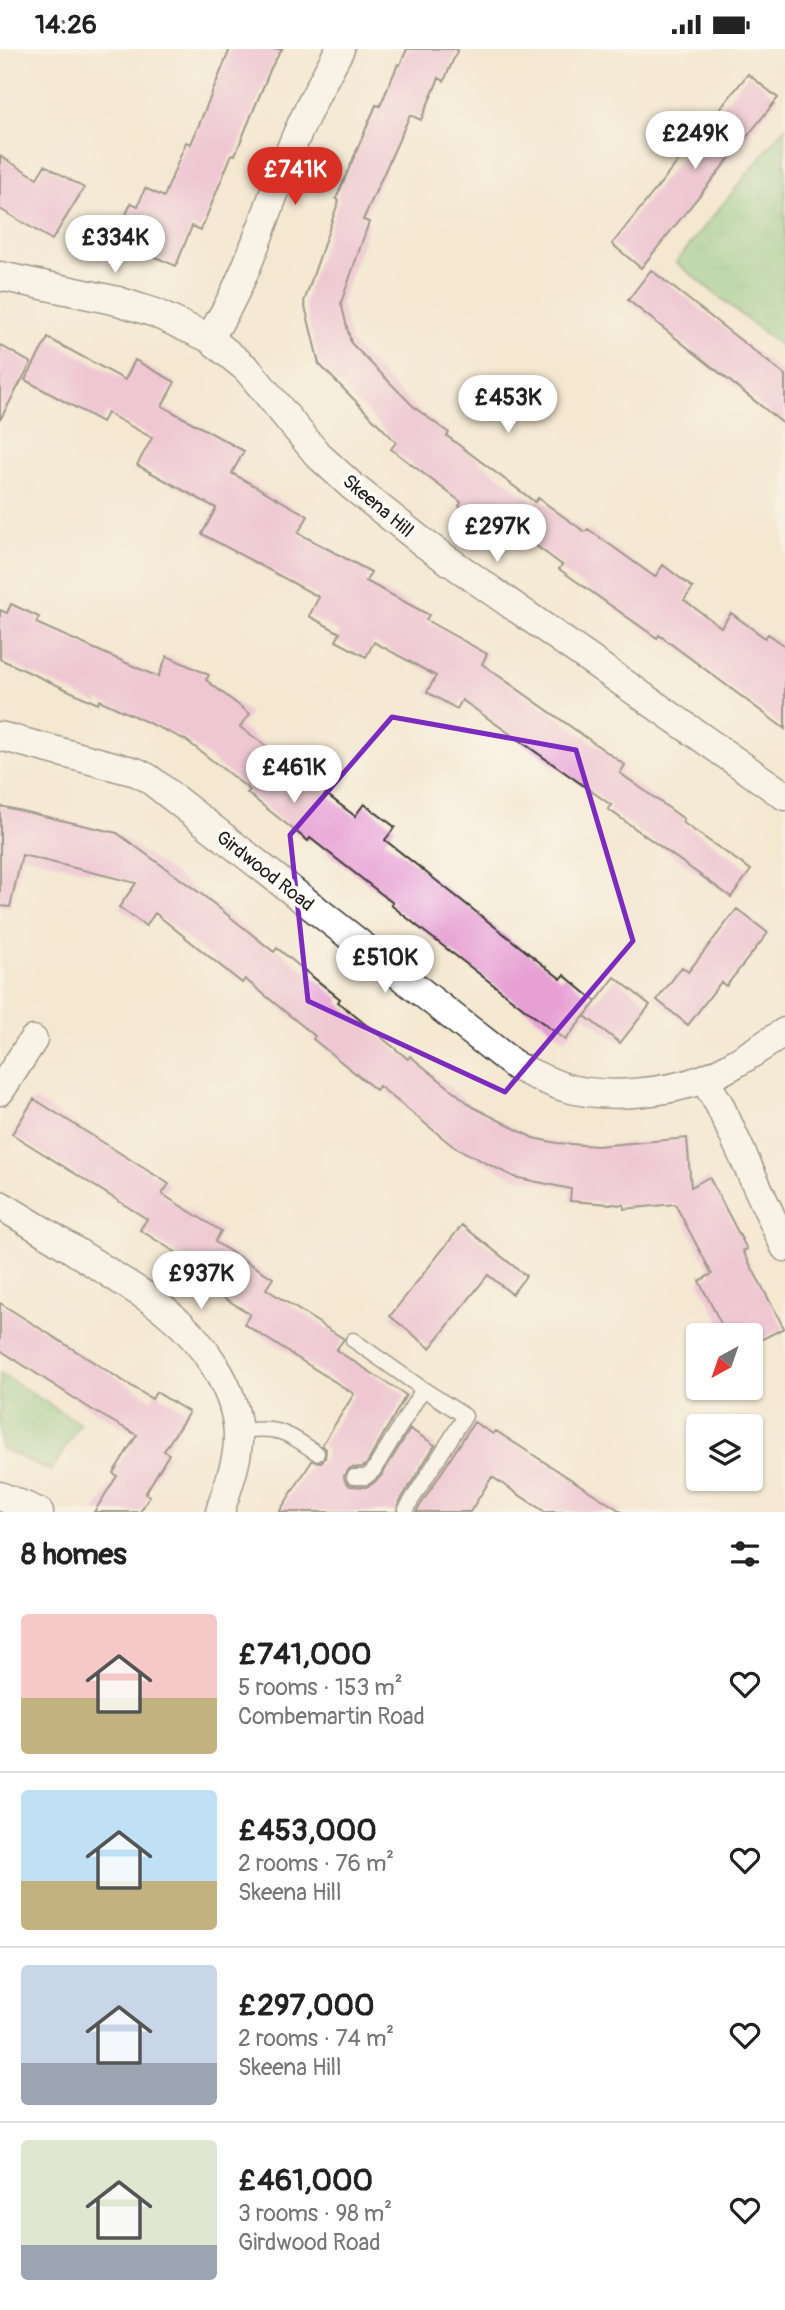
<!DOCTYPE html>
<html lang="en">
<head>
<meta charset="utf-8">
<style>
  :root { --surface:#fff; --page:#f2f2f2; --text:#222; --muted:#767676; --line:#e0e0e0; --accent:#d93025 }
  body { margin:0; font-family:Pangolin,sans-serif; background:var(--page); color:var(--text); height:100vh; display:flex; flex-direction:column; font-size:26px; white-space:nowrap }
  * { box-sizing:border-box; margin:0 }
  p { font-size:23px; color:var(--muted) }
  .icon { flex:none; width:38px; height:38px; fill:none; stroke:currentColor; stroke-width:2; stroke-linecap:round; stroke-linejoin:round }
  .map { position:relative; height:1463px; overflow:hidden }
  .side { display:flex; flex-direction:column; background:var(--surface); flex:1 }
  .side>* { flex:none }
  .needle { width:46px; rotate:220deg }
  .buttons { position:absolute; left:686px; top:1274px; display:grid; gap:14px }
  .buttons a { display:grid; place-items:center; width:77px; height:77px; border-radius:7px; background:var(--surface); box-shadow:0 2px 5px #0004; font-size:35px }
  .price { position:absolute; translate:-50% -60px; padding:0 16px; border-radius:24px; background:#fff; color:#222; font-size:23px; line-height:46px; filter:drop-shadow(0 2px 4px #0008) }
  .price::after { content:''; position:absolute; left:50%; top:42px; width:21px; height:16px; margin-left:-10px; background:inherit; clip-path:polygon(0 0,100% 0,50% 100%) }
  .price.on { background:var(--accent); color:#fff }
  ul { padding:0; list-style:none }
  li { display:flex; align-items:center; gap:21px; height:175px; padding:0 21px }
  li+li { border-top:2px solid var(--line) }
  li span { display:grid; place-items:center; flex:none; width:196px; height:140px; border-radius:7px; color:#555 }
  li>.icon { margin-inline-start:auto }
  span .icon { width:84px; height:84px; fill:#fffc; stroke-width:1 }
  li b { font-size:30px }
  h2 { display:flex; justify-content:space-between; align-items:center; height:84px; padding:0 21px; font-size:30px }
  .status { display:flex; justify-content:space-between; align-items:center; height:49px; padding:0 35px; background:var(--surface); direction:ltr }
  .status svg { height:19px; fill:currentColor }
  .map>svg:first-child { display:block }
</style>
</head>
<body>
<div class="status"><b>14:26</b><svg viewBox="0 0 49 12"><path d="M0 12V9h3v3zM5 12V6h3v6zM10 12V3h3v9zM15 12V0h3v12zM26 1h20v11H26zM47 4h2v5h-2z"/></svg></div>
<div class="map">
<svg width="785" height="1463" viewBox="0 0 785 1463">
  <defs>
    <pattern id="grass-dots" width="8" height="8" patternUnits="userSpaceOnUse" patternTransform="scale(1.75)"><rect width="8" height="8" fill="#83c781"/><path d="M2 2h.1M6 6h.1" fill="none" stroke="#71aa6f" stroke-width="1.8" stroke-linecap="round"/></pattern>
    <pattern id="park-tufts" width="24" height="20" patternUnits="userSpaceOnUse" patternTransform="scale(1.75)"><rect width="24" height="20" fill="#83c781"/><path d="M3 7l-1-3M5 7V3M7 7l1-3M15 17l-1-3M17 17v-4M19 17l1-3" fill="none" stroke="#71aa6f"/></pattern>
  </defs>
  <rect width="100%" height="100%" fill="#fdfcf7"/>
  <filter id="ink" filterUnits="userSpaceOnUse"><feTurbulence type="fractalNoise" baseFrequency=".0143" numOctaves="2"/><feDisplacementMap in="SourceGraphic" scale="14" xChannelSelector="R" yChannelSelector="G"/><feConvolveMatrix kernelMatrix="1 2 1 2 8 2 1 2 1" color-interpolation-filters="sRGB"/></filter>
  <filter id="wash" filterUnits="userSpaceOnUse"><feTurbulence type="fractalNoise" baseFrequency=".00686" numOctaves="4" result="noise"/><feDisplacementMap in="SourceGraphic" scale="28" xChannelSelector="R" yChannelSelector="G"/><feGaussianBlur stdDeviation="1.57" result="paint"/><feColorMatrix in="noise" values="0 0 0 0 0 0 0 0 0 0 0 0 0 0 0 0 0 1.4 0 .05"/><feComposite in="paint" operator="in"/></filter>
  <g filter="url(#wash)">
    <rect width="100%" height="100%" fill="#f4e8d1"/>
    <path fill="url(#grass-dots)" stroke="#50724e" stroke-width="2" d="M0,1324L80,1375L51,1422L0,1399Z"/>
    <path fill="url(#park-tufts)" stroke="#50724e" stroke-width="2" d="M785,78V301L676,213Z"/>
    <g id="blocks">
      <path fill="#e7a0d4" d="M230,0H282L271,19L235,106L232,105L201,181L192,177L176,217L115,191L131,154L138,157L145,139L164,148L186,93L191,95Z
        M407,0H458L444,32L439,29L421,71L410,66L363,171L369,173L341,254L351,294L415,359L449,384L447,387L535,453L538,449L585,483L588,480L655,528L663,516L693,539L684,551L721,578L731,564L765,589L768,585L785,597V680L659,586L657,589L559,520L562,516L495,466L486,477L459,457L461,453L391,400L396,393L319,315L304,253L339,151L336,150L376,56L380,57L398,15L400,16Z
        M748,25L778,49L641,219L612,195Z
        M0,107L37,129L45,116L84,139L52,191L0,160Z
        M651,221L785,326V376L628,251Z
        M48,289L125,331L135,311L175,333L162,357L244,402L232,424L308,467L298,484L371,523L366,532L429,566L426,571L487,605L482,615L625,716L620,724L684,770L682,773L751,821L731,848L608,760L611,756L462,651L457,660L427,643L436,627L374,593L366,608L336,592L340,584L309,567L319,548L202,485L216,459L137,416L152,389L107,364L102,373L25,331Z
        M0,296L31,314L0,371Z
        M11,555L39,568L36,574L158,628L167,607L209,626L206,631L250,665L240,678L266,697L265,698L355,767L364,755L395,778L385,791L561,930L564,926L596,953L565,991L421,880L391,856L393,854L310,789L308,792L247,744L250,741L186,691L99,651L98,655L0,610V561L7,564Z
        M0,757L117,784L204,847L274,903L277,899L340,950L338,953L408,1010L410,1007L473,1058L533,1089L557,1094L597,1097L687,1089L691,1138L709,1128L747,1200L743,1202L784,1279L751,1296V1286H727L699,1232L712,1225L675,1155L624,1160V1156L570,1152L571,1140L514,1128L454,1098L379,1037L376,1041L313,990L315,987L245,930L242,934L155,864L146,877L119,858L136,834L22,806L10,858L0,857Z
        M737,860L768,884L726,937L721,933L688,976L657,951L682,918L688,923Z
        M615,928L650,956L620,994L585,967Z
        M34,1050L169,1135L162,1145L221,1182L215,1193L273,1229L266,1240L344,1290L336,1301L406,1346L366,1416L362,1418L350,1419L344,1427L345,1432L350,1437L366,1438L372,1435L381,1427L410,1380L435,1396L398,1455L397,1463H279L312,1412L321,1413L325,1409L326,1400L322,1396L354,1345L244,1275L250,1265L192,1229L199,1218L140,1181L147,1170L12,1085Z
        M462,1176L526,1227L512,1245L488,1226L430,1299L390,1267Z
        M0,1254L152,1350L156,1343L189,1363L164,1402L169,1405L145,1445L150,1447L140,1463H94L117,1427L113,1424L137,1386L94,1362L0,1301Z
        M474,1373L493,1385L496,1382L622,1463H545L492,1428L470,1463H416Z"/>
    </g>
  </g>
  <g filter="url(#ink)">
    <use href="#blocks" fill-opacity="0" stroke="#3c3b37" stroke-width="2"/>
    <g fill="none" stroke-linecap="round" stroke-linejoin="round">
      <defs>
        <path id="service" d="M353,1291L423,1340L373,1422L366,1428H354
          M238,1383C276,1376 286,1383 317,1404
          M406,1460L465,1367L423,1340"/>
        <path id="minor" d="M0,227L118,252L155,264L209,289L247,320L318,406L352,437L425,495L785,747
          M209,289C247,233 265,164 290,102C304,67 322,33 340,0
          M0,687L136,723L148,729L517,1018C534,1025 550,1034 567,1039C607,1050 667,1044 706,1029C734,1018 759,999 785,983
          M704,1030L719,1055L785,1198
          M0,1042L33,991
          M0,1156C36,1177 70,1199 105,1221C125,1235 148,1247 167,1263C202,1291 236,1339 238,1385C239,1412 227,1438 220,1463
          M0,1447L39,1463"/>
      </defs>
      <use href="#service" stroke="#3c3b37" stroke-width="17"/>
      <use href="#minor" stroke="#3c3b37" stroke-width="31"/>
      <use href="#service" stroke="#fff" stroke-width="14"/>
      <use href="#minor" stroke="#fff" stroke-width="28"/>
    </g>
  </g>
  <path d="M0 0H785V1463H0ZM392,668L576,701L633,892L505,1043L308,952L290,786Z" fill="#f4e8d1" fill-opacity=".55" fill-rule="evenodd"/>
  <path fill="none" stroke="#7b2cbf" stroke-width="5" stroke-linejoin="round" d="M392,668L576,701L633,892L505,1043L308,952L290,786Z"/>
  <g text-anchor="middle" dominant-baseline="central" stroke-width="7" stroke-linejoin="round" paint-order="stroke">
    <g font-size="19" fill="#1c1c1c" stroke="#fdfcf7">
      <text transform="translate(378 457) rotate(40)">Skeena Hill</text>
      <text transform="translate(265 822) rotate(38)">Girdwood Road</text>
    </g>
  </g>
</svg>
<div class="buttons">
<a><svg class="needle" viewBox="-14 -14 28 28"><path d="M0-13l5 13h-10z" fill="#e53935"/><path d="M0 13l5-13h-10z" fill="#767676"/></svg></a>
<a><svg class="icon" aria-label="layers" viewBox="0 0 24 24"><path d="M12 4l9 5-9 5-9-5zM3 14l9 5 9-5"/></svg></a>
</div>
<b class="price" style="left:695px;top:122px">£249K</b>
<b class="price on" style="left:295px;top:158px">£741K</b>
<b class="price" style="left:115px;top:226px">£334K</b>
<b class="price" style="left:508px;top:386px">£453K</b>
<b class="price" style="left:497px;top:515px">£297K</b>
<b class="price" style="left:294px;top:756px">£461K</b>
<b class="price" style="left:385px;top:946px">£510K</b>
<b class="price" style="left:201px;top:1262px">£937K</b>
</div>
<section class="side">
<h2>8 homes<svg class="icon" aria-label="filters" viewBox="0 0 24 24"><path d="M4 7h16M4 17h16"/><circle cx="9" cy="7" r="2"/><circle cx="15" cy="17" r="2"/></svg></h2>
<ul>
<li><span style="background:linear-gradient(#f6c9c9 60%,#c2b280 0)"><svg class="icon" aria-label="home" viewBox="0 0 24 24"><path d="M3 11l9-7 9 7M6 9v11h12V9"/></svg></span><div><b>£741,000</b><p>5 rooms · 153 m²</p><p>Combemartin Road</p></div><svg class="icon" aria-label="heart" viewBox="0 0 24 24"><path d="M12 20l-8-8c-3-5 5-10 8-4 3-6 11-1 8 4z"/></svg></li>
<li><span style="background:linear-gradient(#bfe0f5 65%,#c2b280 0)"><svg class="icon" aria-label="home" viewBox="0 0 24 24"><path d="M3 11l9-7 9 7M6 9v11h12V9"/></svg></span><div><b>£453,000</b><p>2 rooms · 76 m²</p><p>Skeena Hill</p></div><svg class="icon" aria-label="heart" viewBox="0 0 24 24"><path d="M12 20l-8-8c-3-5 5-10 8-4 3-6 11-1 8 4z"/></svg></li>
<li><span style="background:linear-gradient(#c9d6e8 70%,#9aa5b1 0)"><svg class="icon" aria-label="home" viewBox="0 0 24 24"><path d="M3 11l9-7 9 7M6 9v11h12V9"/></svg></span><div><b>£297,000</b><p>2 rooms · 74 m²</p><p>Skeena Hill</p></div><svg class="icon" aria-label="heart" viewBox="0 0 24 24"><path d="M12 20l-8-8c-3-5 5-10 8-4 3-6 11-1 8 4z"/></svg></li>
<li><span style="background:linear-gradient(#dfe7d0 75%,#9aa5b1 0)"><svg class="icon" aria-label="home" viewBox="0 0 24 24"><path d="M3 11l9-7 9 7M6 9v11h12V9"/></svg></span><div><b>£461,000</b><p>3 rooms · 98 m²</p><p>Girdwood Road</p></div><svg class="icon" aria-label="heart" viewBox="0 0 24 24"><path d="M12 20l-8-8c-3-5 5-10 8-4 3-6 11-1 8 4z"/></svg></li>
</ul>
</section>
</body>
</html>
